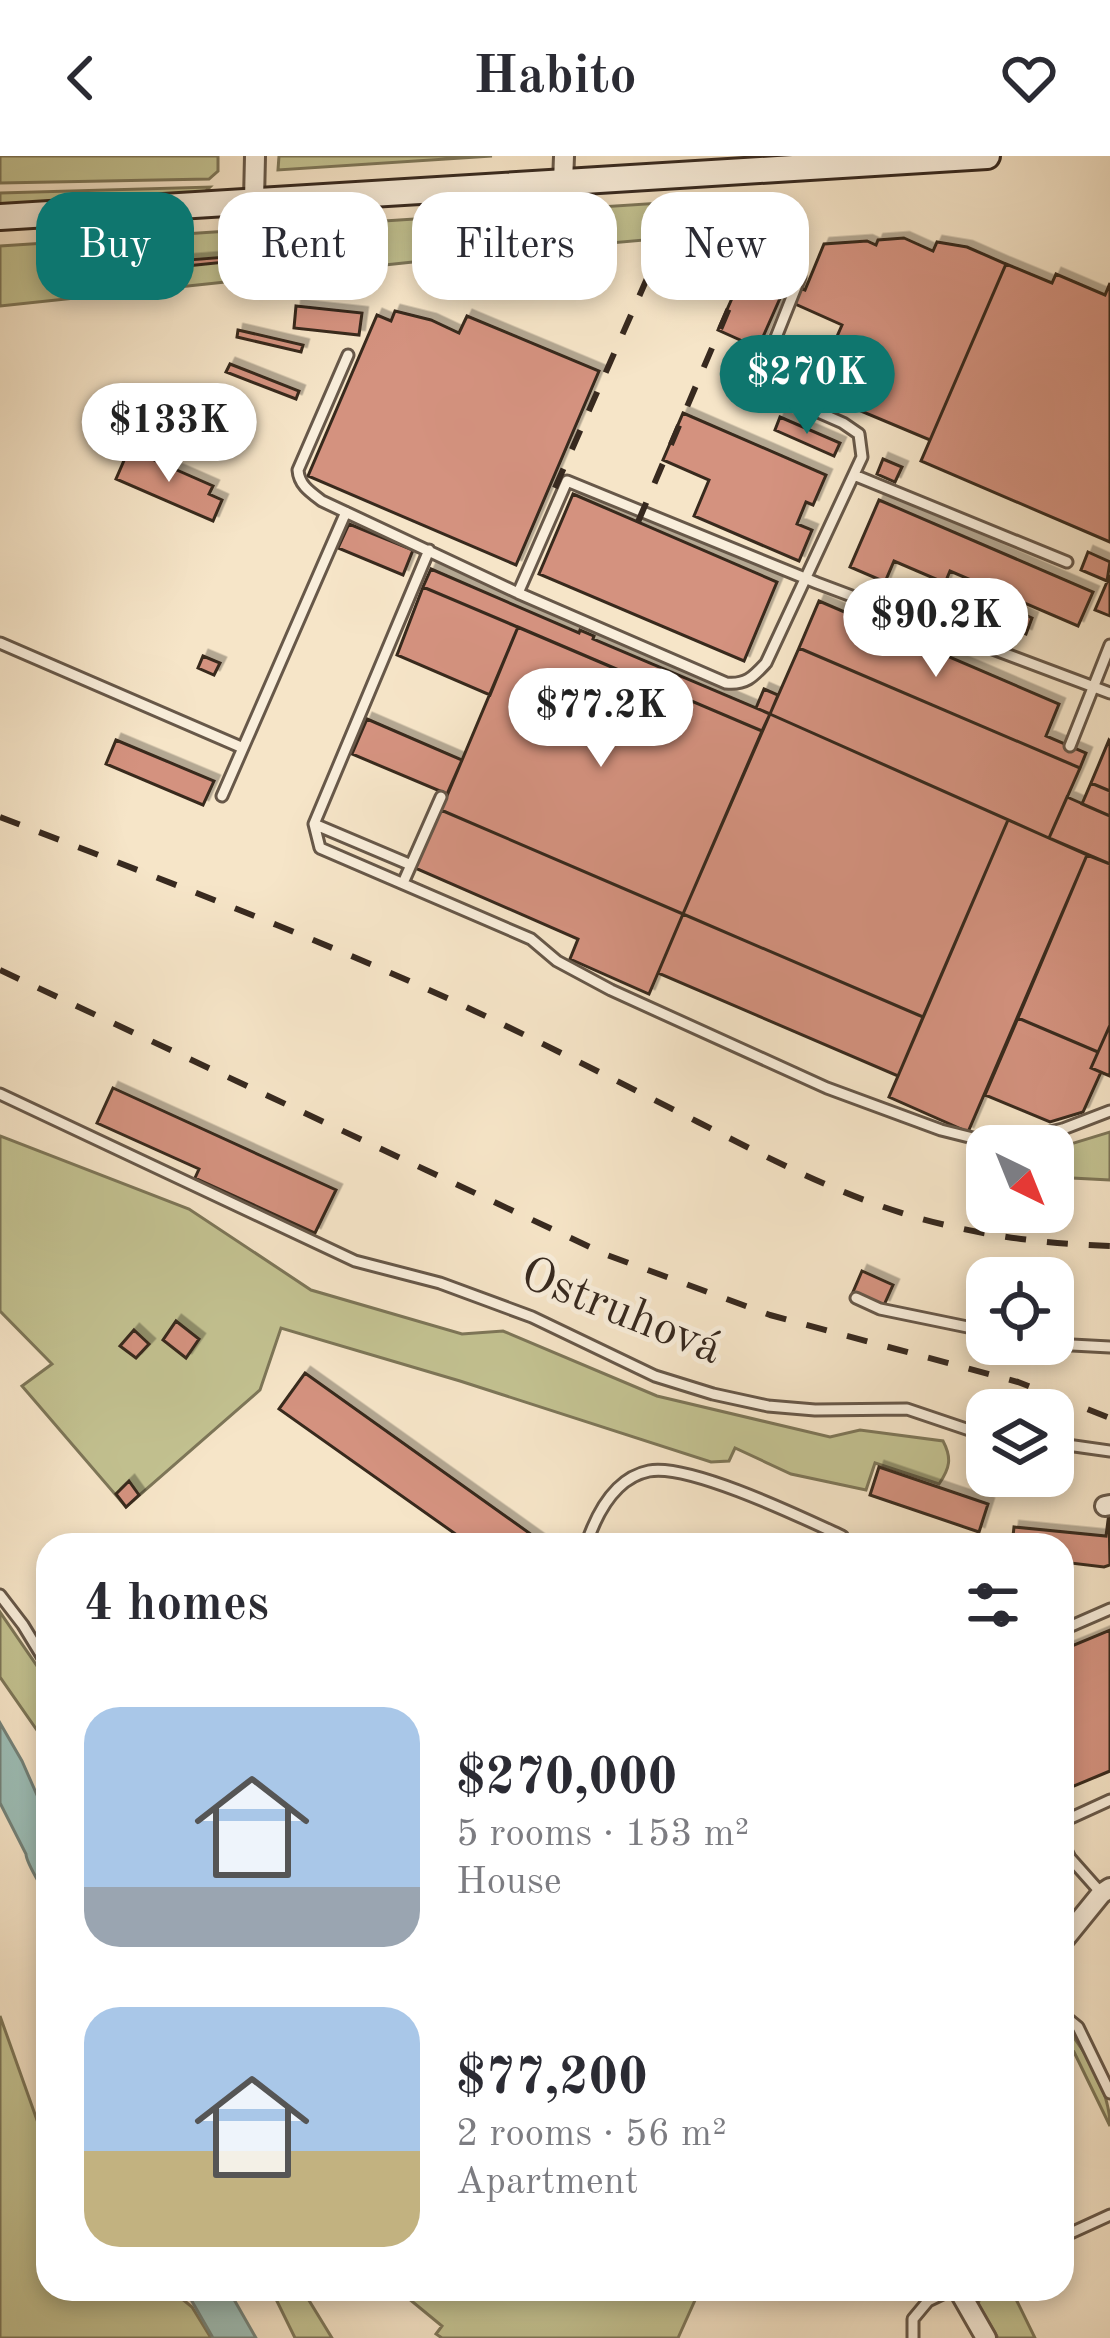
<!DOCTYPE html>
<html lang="en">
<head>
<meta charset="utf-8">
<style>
  :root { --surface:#fff; --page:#f2f2f3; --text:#2b2b33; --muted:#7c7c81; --accent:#0f766e }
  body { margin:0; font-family:"Old Standard TT",serif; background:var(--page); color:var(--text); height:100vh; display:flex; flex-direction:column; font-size:45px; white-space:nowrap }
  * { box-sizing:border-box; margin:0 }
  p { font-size:39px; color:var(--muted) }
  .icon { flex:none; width:66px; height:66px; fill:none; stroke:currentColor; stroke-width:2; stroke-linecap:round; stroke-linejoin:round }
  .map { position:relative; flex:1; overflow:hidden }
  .side { position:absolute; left:36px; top:1377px; width:1038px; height:768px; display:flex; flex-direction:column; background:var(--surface); border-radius:36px; box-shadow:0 6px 18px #0003 }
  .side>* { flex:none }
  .top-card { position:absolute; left:36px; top:36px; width:1038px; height:108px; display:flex; gap:24px }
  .needle { width:78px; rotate:137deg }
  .fabs { position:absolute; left:966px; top:969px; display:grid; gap:24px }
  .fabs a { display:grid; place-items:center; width:108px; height:108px; border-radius:24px; background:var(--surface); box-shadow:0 6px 18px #0003; font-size:60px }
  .price { position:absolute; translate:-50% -102px; padding:0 27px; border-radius:42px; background:#fff; color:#222; font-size:39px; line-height:78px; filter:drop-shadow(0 3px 6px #0008) }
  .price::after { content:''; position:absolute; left:50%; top:72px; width:36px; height:27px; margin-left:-18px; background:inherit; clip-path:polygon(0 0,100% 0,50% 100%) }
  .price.selected { background:var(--accent); color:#fff }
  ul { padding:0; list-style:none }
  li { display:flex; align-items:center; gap:36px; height:300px; padding:0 48px }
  li span { display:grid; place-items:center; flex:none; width:336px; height:240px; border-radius:36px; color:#555 }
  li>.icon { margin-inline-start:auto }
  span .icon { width:144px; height:144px; fill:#fffc; stroke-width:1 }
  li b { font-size:51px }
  h2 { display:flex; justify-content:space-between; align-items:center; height:144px; padding:0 48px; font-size:51px }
  .pill { padding:0 42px; border-radius:36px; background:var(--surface); box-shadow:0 6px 18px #0003; font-size:42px; line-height:108px }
  .pill.selected { background:var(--accent); color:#fff }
  header { display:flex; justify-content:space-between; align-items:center; height:156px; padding:0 48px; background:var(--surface); font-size:54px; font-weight:800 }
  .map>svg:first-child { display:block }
</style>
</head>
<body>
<header><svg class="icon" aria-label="back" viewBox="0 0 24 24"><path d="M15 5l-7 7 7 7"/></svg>Habito<svg class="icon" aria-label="heart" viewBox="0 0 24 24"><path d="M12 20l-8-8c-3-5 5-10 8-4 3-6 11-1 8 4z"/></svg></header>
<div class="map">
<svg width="1110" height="2182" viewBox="0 0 1110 2182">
  <defs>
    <filter id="shadow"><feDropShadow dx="5.5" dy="-5.5" stdDeviation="0" flood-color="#0004"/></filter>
  </defs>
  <rect width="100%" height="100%" fill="#f6e5c8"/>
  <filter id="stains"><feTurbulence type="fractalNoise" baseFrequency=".00167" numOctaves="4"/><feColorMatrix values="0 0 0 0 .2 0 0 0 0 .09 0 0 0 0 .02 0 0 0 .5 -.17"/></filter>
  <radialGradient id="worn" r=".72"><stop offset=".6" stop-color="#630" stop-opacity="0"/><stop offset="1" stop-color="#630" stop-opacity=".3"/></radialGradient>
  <path fill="#c3c291" stroke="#7d7658" stroke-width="3" d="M0,0H218V15L209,23L0,27Z
    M279,0H492L278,14Z
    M210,31L204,37L0,55V37Z
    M676,46L679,81L497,97L0,150V90Z
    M1110,976V1024L1053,1021L1054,993Z
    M0,980L189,1053L311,1134L462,1178L503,1175L657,1240L830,1281L860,1274L943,1285C952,1302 950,1312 939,1328L875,1307L866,1334L791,1318L735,1292L729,1305L711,1306L460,1225L281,1172L260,1234L126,1351L22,1230L52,1208L0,1155Z
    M0,1456L48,1526V1590L0,1521Z
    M0,1860L48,1995V2133H170L192,2151L211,2182H0Z
    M1062,1867C1085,1893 1110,1935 1110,1970L1074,1896L1062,1901Z
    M271,2133H302L332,2182H295Z
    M397,2133H700L678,2182H442L436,2178L442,2170Z
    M983,2133H1020L1013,2137L1035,2182H998L978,2148Z"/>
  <path fill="#9dbfb8" stroke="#74837b" stroke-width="3" d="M0,1567L22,1605L48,1664V1744C43,1731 26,1708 26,1698L0,1647Z
    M185,2133H228L256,2182H213Z"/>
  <path fill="#d4927f" stroke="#37291f" stroke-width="3" filter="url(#shadow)" d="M904,82L933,95L937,86L967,91L1006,108L930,284L813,235L842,169L793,147L800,132L805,134L824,88L867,85L876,89L878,84Z
    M226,101V106L176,111L175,105Z
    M1006,108L1052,127L1056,118L1105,139L1110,127V386L921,305Z
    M745,113L785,131L758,192L718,174Z
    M296,150L362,157L359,179L294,172Z
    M395,155L431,164L459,177L467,160L599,215L516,409L308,320L377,159L391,165Z
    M238,174L303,189L301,196L237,181Z
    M230,208L299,235L296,243L226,216Z
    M683,257L826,319L813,349L806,346L797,368L812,374L799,405L694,360L709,324L663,304Z
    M780,261L840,287L834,300L775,274Z
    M129,293L213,330L209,338L222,344L213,365L116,323Z
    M883,303L902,311L895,326L877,318Z
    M573,338L777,426L744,505L539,418Z
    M879,344L1093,436L1078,470L950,415L945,427L894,405L885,426L850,411Z
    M349,368L413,394L403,419L338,392Z
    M1088,396L1110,406L1107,425L1081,414Z
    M431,413L579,477L580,474L594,480L593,483L770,558L762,575L423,431Z
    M1110,419V460L1095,454Z
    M423,431L518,471L490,539L397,499Z
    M980,439L1032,462L1026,478L973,455Z
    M819,445L1059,548L1046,580L1086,597L1080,612L799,492Z
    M518,471L762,575L683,758L441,654Z
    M799,492L1080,612L1049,682L770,558Z
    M203,500L220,507L214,519L198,512Z
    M764,533L778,539L770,558L756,552Z
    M770,558L1008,664L923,861L683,758Z
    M367,563L462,604L447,638L352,598Z
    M116,584L214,625L203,649L106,608Z
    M1109,584L1110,585V635L1091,627Z
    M1091,627L1110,635V660L1082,648Z
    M1067,641L1110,660V708L1049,682Z
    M441,654L683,758L649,838L570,803L578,783L415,712Z
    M1008,664L1087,699L968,976L889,941Z
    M1087,699L1110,708V869L1098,896L1018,862Z
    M683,758L923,861L898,920L658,817Z
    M1018,862L1098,896L1091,912L1101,916L1083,956L1050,966L985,939Z
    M1110,869V920L1091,912Z
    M113,932L336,1034L315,1077L195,1022L199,1013L97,967Z
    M862,1115L893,1129L884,1149L853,1136Z
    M176,1165L199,1183L186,1202L163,1184Z
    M134,1174L149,1188L136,1202L120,1190Z
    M305,1217L546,1389H471L279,1253Z
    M879,1311L988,1348L979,1376L870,1339Z
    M129,1325L139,1339L126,1351L116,1338Z
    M1109,1357L1110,1409L1104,1411L1062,1406V1389H1012L1014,1371L1106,1380Z
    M1110,1474V1615L1062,1635V1494Z"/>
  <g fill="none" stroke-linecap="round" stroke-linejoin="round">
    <defs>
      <path id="lane" d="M348,199L298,314C299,329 310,336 322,345L518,437L726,527C746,529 753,521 766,507L862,301L859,278L843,267L757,229L800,121
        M854,319L1067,406
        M518,437L567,325L817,427L1110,537
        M0,487L243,592
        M1070,590L1110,489
        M222,640L346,356
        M314,668L320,692L531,783L557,805L611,834L827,932L941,974L977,983L1029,981L1063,973L1110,955
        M411,709L314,668L429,394
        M403,727L441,641
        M0,938L355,1105L440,1127L532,1161L655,1220L713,1238L768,1250L815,1254L907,1253L987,1280
        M856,1142L880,1153L987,1175
        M1053,1188L1110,1191
        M1053,1287L1110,1295
        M586,1389C596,1359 614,1322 649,1315C689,1307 803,1362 842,1380L840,1389
        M0,1439L23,1469L48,1510
        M1062,1474L1110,1453
        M1062,1666L1110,1644
        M1062,1686L1070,1702L1102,1738
        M1062,1858L1078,1871L1110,1937
        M1062,2081L1110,2059
        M913,2182V2163L928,2145L953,2133"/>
      <path id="street" d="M563,27L564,0
        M254,44L255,0
        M1105,1350L1110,1349
        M1062,1786L1101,1738L1110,1732
        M958,2133L986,2182"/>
      <path id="secondary" d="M0,61L987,0"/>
    </defs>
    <use href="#lane" stroke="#675849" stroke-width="15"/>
    <use href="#street" stroke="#675849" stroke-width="24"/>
    <use href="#secondary" stroke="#37291f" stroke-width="30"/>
    <use href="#lane" stroke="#f9eedb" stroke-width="9"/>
    <use href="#street" stroke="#f9eedb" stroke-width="18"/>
    <use href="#secondary" stroke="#f9eedb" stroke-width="24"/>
    <path stroke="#37291f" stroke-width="6" stroke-dasharray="21 21" stroke-linecap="butt" d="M555,332L652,111
      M638,366L732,145
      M0,661C155,721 311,779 462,849C541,886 619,926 698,966C770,1003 843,1041 922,1063C984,1080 1046,1088 1110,1090
      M0,814L607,1099L770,1159L1018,1226L1110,1262"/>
  </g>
  <g text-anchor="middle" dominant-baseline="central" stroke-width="10" stroke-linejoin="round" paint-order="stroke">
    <g font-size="48" fill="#37291f" stroke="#f9eedb">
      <text transform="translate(621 1156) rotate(22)">Ostruhová</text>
    </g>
  </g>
  <rect width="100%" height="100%" filter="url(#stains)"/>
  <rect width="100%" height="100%" fill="url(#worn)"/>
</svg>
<div class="fabs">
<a><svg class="needle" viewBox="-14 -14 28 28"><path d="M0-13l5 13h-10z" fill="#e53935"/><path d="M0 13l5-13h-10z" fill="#7c7c81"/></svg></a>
<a><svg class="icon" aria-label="locate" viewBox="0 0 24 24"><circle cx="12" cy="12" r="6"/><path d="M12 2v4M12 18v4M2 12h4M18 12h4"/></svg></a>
<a><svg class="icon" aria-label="layers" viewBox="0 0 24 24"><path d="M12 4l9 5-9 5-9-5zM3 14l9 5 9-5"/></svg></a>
</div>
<b class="price selected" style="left:807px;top:281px">$270K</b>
<b class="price" style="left:169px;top:329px">$133K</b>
<b class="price" style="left:936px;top:524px">$90.2K</b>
<b class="price" style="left:601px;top:614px">$77.2K</b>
<div class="top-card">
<a class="pill selected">Buy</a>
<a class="pill">Rent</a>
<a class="pill">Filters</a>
<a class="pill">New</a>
</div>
<section class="side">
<h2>4 homes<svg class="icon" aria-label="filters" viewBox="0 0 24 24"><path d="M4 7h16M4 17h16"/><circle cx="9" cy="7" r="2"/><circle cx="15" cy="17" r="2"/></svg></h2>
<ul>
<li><span style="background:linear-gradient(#a9c7e8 75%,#9aa5b1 0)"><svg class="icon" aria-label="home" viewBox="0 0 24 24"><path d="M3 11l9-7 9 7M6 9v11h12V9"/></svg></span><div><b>$270,000</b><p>5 rooms · 153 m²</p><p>House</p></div></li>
<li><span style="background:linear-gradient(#a9c7e8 60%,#c2b280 0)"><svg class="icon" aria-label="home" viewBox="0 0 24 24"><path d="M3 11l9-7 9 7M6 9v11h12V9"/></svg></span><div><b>$77,200</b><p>2 rooms · 56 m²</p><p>Apartment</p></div></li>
</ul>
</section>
</div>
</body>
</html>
